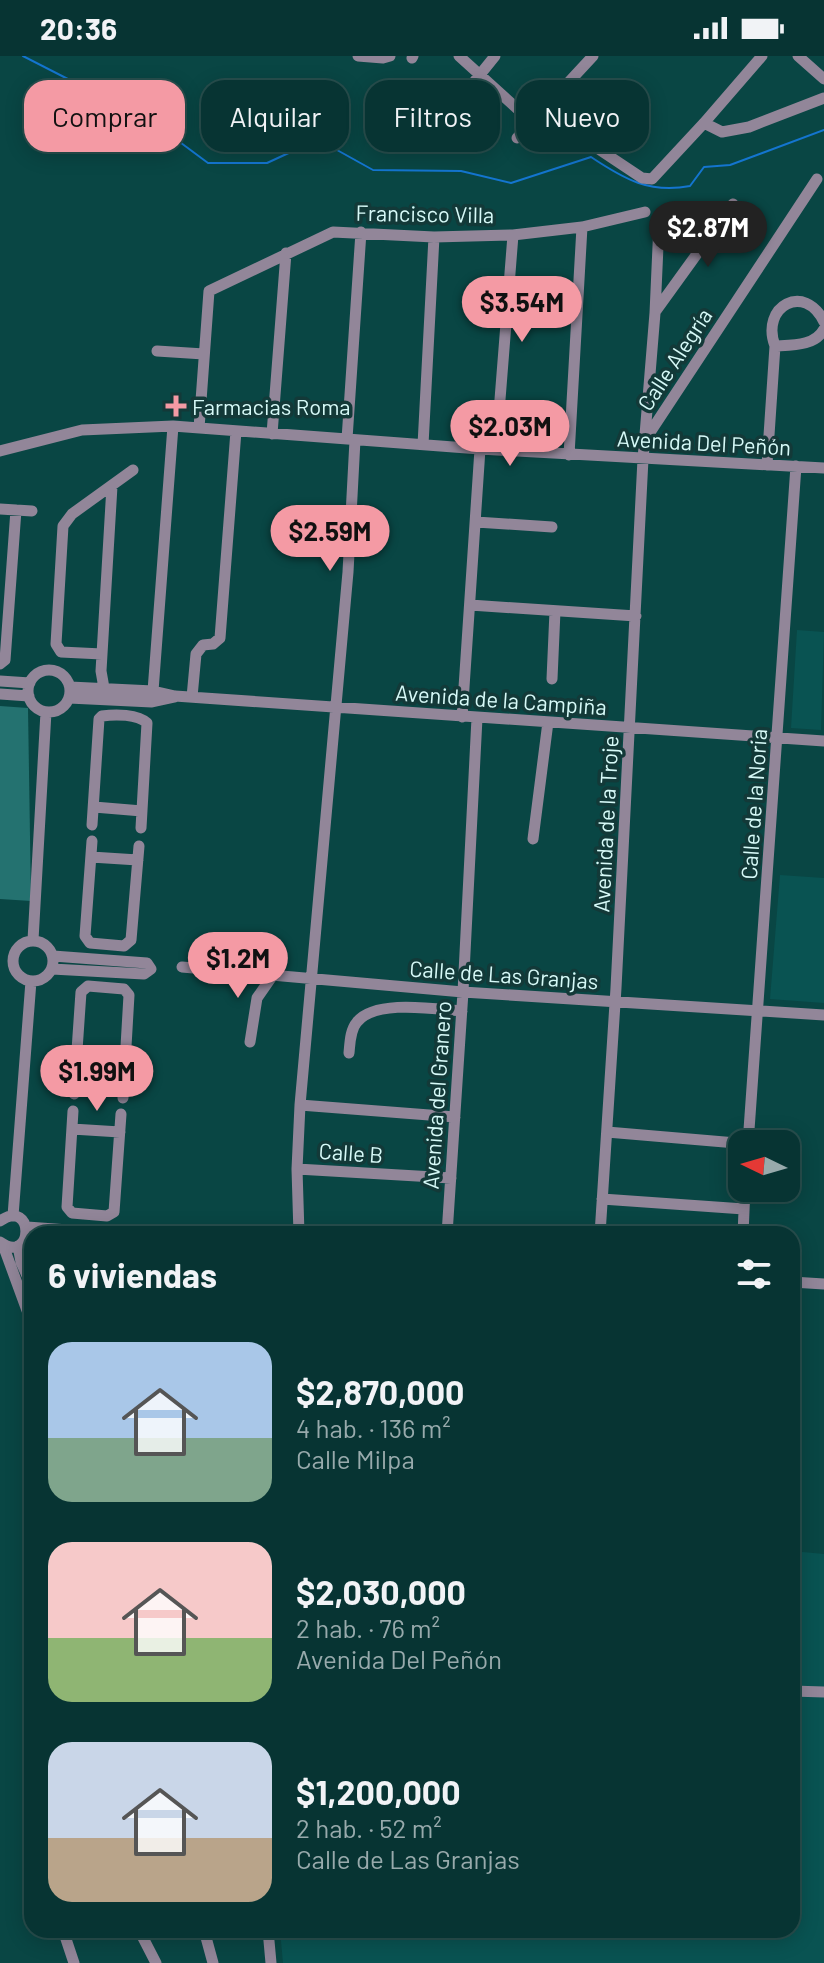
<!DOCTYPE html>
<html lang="es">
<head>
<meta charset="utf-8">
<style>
  :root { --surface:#073433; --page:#153f3f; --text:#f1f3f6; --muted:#98aaac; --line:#284f4e; --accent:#f49aa4 }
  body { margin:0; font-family:Barlow,sans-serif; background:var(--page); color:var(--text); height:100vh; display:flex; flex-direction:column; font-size:30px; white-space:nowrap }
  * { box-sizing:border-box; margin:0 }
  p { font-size:26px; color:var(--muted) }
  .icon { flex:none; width:44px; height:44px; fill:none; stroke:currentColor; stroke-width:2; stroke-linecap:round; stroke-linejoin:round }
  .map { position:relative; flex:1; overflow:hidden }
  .panel { position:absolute; left:24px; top:1170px; width:776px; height:712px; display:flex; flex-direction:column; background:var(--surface); border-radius:24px; box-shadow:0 4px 20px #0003,0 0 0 2px var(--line) }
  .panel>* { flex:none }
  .guide { position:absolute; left:24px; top:24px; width:776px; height:72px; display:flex; gap:16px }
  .needle { width:52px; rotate:275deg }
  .fabs { position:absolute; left:728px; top:1074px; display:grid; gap:16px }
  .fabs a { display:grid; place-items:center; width:72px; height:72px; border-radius:16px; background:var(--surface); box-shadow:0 4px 20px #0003,0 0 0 2px var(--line); font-size:40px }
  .price { position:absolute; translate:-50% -68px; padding:0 18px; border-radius:28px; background:var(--accent); color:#111; font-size:26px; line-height:52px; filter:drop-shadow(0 2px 4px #0008) }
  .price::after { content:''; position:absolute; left:50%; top:48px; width:24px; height:18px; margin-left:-12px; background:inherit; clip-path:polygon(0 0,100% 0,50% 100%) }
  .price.active { background:#222; color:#fff }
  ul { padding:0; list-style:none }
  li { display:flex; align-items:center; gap:24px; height:200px; padding:0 24px }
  li span { display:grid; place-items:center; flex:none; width:224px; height:160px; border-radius:24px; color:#555 }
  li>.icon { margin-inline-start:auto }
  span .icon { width:96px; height:96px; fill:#fffc; stroke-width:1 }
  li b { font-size:34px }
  h2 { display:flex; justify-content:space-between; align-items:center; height:96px; padding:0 24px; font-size:34px }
  .tag { padding:0 28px; border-radius:24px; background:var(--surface); box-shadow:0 4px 20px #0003,0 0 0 2px var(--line); font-size:28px; line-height:72px }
  .tag.active { background:var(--accent); color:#111 }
  .status { display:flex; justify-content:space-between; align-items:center; height:56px; padding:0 40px; background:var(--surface); direction:ltr }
  .status svg { height:22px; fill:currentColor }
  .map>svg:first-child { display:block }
</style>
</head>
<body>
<div class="status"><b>20:36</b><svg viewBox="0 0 49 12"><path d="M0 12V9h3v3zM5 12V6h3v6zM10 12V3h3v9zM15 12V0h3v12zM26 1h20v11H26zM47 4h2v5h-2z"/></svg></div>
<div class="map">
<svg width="824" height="1907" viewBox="0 0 824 1907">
  <rect width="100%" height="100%" fill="#094644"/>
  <path fill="#095352" d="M797,574L824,576L821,674L791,672Z
    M780,819L824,822V947L770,943Z
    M792,1495L824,1498V1907H283L280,1874H792Z"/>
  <path fill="#247270" d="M0,650L28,652L31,845L0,843Z"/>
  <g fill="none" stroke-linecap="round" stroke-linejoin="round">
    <path stroke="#1475cf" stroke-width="2" d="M23,0L109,44L173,81L208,107H267L306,89L337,94L373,114L461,115L511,127L591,101C624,123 650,138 690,130L704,111L730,109L824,74"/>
    <path stroke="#928699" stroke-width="11" d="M358,0L383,2L390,0
      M459,0L533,67
      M798,0L824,23
      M412,2L413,0
      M470,31L495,0
      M704,67L722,76L749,71L824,42
      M517,82L593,0
      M591,88L642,122L652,123L704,67L762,0
      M655,256L733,148
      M775,290C793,289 815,290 824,273
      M157,295L204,298
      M199,372L209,235L333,176L434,181L513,179L582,171L645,156
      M272,378L286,197
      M647,381L817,123
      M347,383L361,176
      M423,389L434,181
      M496,394L513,179
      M0,395L82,374L173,370L480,393L824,412
      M569,399L582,171
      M767,409L775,290C760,250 805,226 824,266
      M0,453L32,455
      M476,466L552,471
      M470,549L636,560
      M102,598L61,596L56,588L63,470L72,458L133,414
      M0,608L5,604L16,454
      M28 635a21 21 0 1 1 42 0a21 21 0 1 1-42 0Z
      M552,623L555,555
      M0,625L30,627
      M70,631L153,635L175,640L824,685
      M104,632L101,615L112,430
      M153,635L173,370
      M0,638L29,640
      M192,641L196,598L203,589L213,588L220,582L236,375
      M69,642L152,646L175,641
      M462,661L480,393
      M94,751L142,755
      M92,769L99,663L102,660C115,658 138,658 147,667L141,772
      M533,783L548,666
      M92,785L85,880L90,887L124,890L131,884L139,790
      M91,801L138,804
      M33,884L46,656
      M13 905a20 20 0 1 1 40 0a20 20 0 1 1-40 0Z
      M182,911L463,936L824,959
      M52,913L144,918L151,913L147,907L53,900
      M250,986L257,942L273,919
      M349,997C350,987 350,974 357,966C375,943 435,953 462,955
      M75,1024L124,1027
      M74,1038L81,936L88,930L124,933L129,939L123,1042
      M300,1049L455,1061
      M73,1055L67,1151L72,1157L107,1160L114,1156L121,1058
      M72,1073L120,1076
      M607,1076L748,1088
      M748,1088L796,410
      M297,1113L451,1122
      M602,1143L744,1153
      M13,1160L31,925
      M0,1165C35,1141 34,1210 0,1186
      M27,1171L123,1178
      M299,1178L297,1113L300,1049L348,516L355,384
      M447,1178L463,936L477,662
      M600,1178L616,932L643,403L655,257L659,168
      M743,1178L745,1132
      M3,1189L32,1268
      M18,1190L21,1206L32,1231
      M792,1226L824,1228
      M792,1635L824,1636
      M63,1874L74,1907
      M139,1874L156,1907
      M204,1874L213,1907
      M268,1874L271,1907"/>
  </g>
  <path fill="#f49aa4" stroke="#133938" stroke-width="3" d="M172 338h8v8h8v8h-8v8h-8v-8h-8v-8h8z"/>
  <g text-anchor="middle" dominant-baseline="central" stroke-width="7" stroke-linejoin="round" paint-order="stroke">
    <g font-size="22" fill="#d7faf8" stroke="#133938">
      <text transform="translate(425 157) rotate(1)">Francisco Villa</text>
      <text transform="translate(674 303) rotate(-57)">Calle Alegría</text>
      <text transform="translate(704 386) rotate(3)">Avenida Del Peñón</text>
      <text transform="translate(501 643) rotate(4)">Avenida de la Campiña</text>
      <text transform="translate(753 748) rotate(-86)">Calle de la Noria</text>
      <text transform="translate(605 768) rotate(-87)">Avenida de la Troje</text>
      <text transform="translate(504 918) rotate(4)">Calle de Las Granjas</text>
      <text transform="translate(436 1039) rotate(-86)">Avenida del Granero</text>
      <text transform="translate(351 1096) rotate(4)">Calle B</text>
    </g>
    <g font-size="22" fill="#d7faf8" stroke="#133938" text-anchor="start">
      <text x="192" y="350">Farmacias Roma</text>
    </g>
  </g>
</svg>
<div class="fabs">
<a><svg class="needle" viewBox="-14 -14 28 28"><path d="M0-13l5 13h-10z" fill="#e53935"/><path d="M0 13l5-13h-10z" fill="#98aaac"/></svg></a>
</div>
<b class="price active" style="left:708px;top:213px">$2.87M</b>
<b class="price" style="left:522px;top:288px">$3.54M</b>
<b class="price" style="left:510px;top:412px">$2.03M</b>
<b class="price" style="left:330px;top:517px">$2.59M</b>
<b class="price" style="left:238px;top:944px">$1.2M</b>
<b class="price" style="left:97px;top:1057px">$1.99M</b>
<div class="guide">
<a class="tag active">Comprar</a>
<a class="tag">Alquilar</a>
<a class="tag">Filtros</a>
<a class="tag">Nuevo</a>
</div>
<section class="panel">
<h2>6 viviendas<svg class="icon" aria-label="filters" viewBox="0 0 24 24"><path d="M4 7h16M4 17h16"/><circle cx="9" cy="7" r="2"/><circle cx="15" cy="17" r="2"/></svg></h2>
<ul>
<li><span style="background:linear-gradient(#a9c7e8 60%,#7fa58c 0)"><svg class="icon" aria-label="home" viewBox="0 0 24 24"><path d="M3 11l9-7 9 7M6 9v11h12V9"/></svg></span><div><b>$2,870,000</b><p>4 hab. · 136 m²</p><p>Calle Milpa</p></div></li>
<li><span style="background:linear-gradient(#f6c9c9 60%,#8fb573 0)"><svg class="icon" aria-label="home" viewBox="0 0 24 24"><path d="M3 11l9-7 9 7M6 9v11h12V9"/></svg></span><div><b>$2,030,000</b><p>2 hab. · 76 m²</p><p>Avenida Del Peñón</p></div></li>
<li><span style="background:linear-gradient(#c9d6e8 60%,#b9a48a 0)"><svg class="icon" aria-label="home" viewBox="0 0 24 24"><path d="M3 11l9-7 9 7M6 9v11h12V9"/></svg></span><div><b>$1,200,000</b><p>2 hab. · 52 m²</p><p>Calle de Las Granjas</p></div></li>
</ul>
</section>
</div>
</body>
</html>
